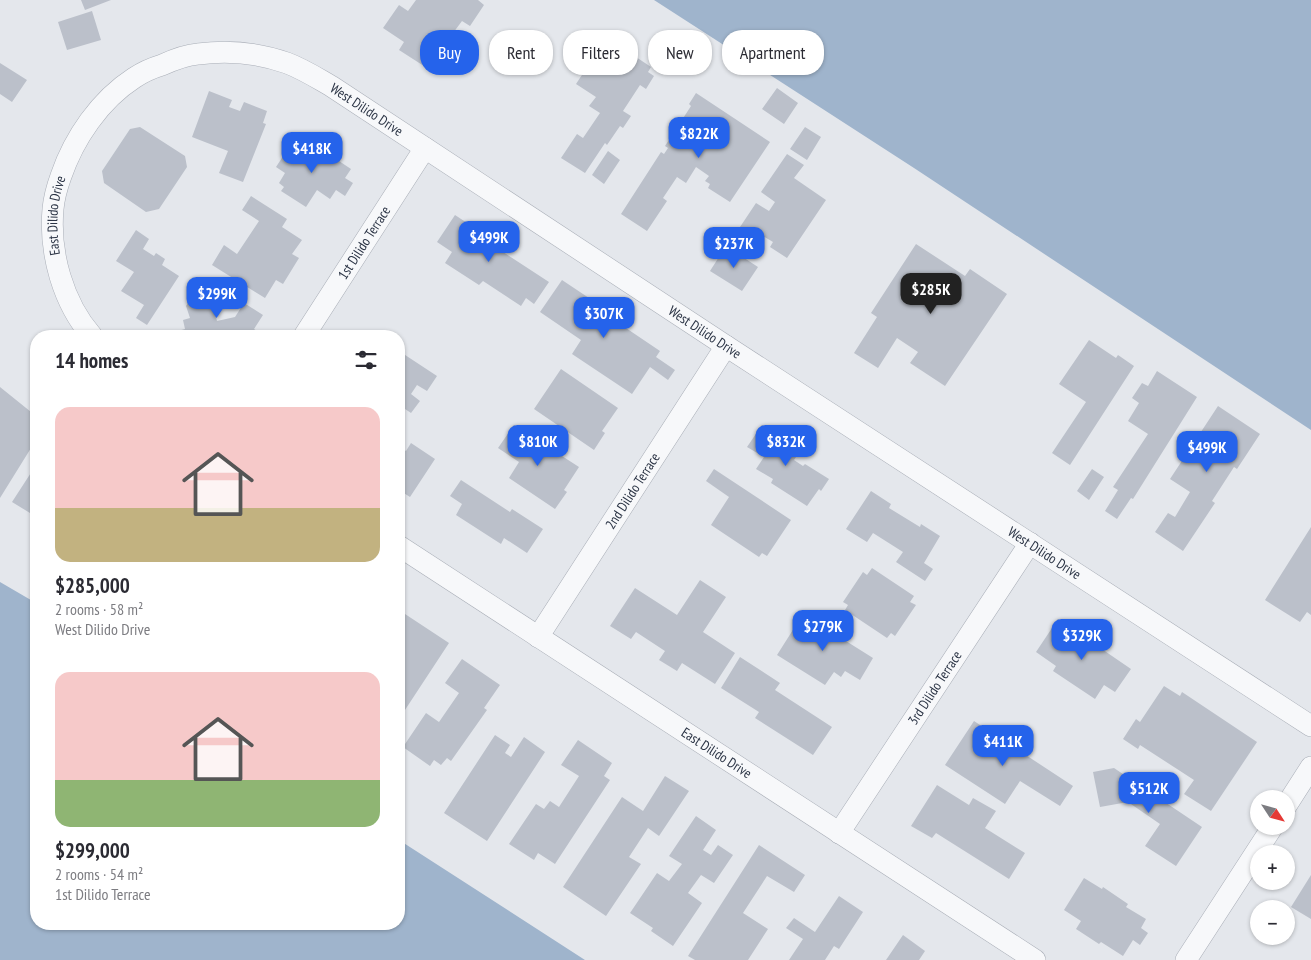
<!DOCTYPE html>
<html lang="en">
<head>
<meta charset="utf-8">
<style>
  :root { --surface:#fff; --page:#f7f7f7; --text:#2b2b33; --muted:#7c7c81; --accent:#2563eb }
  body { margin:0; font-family:"PT Sans Narrow",sans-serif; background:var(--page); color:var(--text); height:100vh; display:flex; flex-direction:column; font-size:19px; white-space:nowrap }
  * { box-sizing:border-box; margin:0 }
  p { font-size:16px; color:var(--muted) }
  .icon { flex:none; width:28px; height:28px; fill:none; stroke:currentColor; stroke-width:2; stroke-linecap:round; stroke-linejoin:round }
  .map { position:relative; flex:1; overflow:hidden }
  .drawer { position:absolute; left:30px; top:330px; width:375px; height:600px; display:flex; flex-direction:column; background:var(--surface); border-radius:20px; box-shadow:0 1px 4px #0004 }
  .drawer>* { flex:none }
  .top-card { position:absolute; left:420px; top:30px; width:475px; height:45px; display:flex; gap:10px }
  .needle { width:32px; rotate:126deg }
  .controls { position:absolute; left:1250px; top:790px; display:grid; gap:10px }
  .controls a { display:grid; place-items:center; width:45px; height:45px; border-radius:50%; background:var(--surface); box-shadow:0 1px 4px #0004; font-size:25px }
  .price { position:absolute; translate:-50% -42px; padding:0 11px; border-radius:10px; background:var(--accent); color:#fff; font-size:16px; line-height:32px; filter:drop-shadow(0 1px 2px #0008) }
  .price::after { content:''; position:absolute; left:50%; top:30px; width:15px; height:11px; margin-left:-8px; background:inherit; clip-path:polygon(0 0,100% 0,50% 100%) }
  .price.current { background:#222; color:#fff }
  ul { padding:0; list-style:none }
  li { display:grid; align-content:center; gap:10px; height:265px; padding:0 25px }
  li span { display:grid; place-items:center; height:155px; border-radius:15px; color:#555 }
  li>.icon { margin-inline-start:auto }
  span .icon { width:90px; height:90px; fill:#fffc; stroke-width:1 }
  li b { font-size:21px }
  h2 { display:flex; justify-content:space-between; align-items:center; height:60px; padding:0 25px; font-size:21px }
  .pill { padding:0 18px; border-radius:20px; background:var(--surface); box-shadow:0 1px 4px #0004; font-size:18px; line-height:45px }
  .pill.current { background:var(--accent); color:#fff }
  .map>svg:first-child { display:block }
</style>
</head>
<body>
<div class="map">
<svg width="1311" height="960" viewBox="0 0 1311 960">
  <rect width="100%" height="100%" fill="#e4e7ec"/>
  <path fill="#9fb4cc" d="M654,0H1311V430L914,168Z
    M0,582L36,603V924H399V840L585,960H0Z"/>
  <path fill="#bbc0ca" d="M81,0H111L85,10Z
    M416,0H478L484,5L470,26L462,21L427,68L399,50L404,42L383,28L399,5L408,11Z
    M92,11L101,40L67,50L58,22Z
    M612,41L651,67L648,72L654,76L646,89L640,85L623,111L631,116L623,128L620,126L607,145L605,143L585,173L561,158L577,134L583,138L600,113L589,106L596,97L576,84L603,43L609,47Z
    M0,63L27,80L12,102L0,94Z
    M777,88L798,103L784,124L762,109Z
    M209,91L232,100L229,107L240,111L244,102L267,111L263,123L266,124L243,182L219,173L228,151L192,137Z
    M696,93L770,142L730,202L708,188L710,184L705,181L709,176L696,167L686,183L677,177L663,198L667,201L647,231L621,214L661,152L664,154L668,148L665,146L691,106L689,104Z
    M140,127L185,156L187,167L159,209L146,212L104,183L102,171L130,129Z
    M805,127L821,137L807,160L790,149Z
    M295,138L328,159L330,155L351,169L345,178L353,183L345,196L336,190L330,199L317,190L306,207L281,191L284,187L279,183L285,173L276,167Z
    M608,151L620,160L604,184L592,175Z
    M787,154L804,165L794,178L826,200L787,258L770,247L773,242L763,236L752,252L732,239L756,203L769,211L775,202L761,192Z
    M251,196L287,219L282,227L302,240L292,254L299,258L283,284L276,280L265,298L212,265L224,245L237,254L259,221L242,210Z
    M455,215L505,248L503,252L549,282L534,304L526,298L521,306L483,281L479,285L445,263L452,252L437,242Z
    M136,230L149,239L143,249L154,256L156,253L165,259L162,265L179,276L147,325L136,318L144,305L121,291L134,272L116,261Z
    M916,244L965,276L970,269L1007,294L945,386L910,363L918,352L897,338L878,368L854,353L877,317L871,313Z
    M726,246L758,267L742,291L710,271Z
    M562,280L619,318L617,322L660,351L656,357L675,370L668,380L650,367L632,394L572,354L581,340L540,312Z
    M208,285L217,321L235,317L244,303L263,315L254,329L257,331L254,336H179L178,331L185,329L183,320L190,318L186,306L199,286Z
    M1089,340L1116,358L1118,355L1134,366L1070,465L1052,453L1086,402L1059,384Z
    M399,351L437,376L427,391L417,385L411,394L420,401L411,413L399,405Z
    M561,369L618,408L602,431L605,433L594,450L534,409Z
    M1157,371L1197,397L1133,499L1131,498L1117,519L1105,511L1118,490L1113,487L1148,434L1128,421L1139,403L1132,398L1142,383L1148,386Z
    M0,387L36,416V440L0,498Z
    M1218,406L1260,434L1237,469L1234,467L1212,501L1215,503L1183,551L1155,532L1168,513L1175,517L1190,492L1170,479Z
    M514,425L579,467L564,490L567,492L555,509L509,478L519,462L498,448Z
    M762,425L790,442L784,450L796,457L794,460L803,466L805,464L829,479L821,491L819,489L807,506L771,483L773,479L756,469L764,457L747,447Z
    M411,443L435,459L410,497L399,490V446L406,451Z
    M36,465V504L30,513L12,502Z
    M714,469L791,520L767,556L762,553L759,557L711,525L729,497L706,481Z
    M1092,469L1104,477L1089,500L1077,491Z
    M461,480L510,512L512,509L543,529L527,553L504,538L501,544L456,515L462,504L450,496Z
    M871,491L891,504L889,508L920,527L921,524L940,536L924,563L933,569L925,581L896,562L903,552L873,533L867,542L846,529Z
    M1311,527V615L1307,612L1300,622L1265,600Z
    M872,568L914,596L910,602L916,605L895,636L891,633L887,638L845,610L848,605L843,602L863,572L867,575Z
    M700,580L726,597L703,632L735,653L715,684L682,663L677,671L659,660L665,651L636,632L631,639L610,626L635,588L677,615Z
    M405,614L449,643L403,713L399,710V623Z
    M803,614L873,658L860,680L845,671L841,677L834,672L825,685L777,655Z
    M1058,619L1131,669L1115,692L1104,685L1095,699L1053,671L1056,666L1036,652Z
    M740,657L780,683L775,690L832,727L813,755L755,718L759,712L721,688Z
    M462,659L500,685L484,708L487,710L451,761L447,758L441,765L434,760L430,766L403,747L426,713L439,722L459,693L445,683Z
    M1164,686L1180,696L1182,692L1257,742L1211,811L1184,794L1194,780L1140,745L1138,749L1123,739L1136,719L1140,722Z
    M974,721L1073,786L1060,806L1020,781L1005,804L945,765Z
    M495,735L510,745L505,753L511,757L524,737L545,752L487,841L444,813Z
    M578,740L612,763L604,776L610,780L555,864L538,853L534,860L509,844L536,804L544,809L550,801L559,807L579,776L561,765Z
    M1114,768L1202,827L1176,866L1145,846L1160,824L1128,802L1100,807L1093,772Z
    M665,776L689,791L659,836L648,828L629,857L641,864L606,916L563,887L622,797L643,811Z
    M937,785L969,805L973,798L996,811L985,828L1025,853L1009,879L936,833L932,838L911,826Z
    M696,816L716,830L703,850L711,855L718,845L733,855L714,883L701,875L688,893L702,903L673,946L651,931L653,928L630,913L657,873L669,881L682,864L669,856Z
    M759,845L805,875L794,892L767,876L743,913L768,929L748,960H695L688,956Z
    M1311,875V919L1291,907Z
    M1084,878L1102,889L1103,887L1128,904L1126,907L1146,919L1141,928L1148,933L1140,945L1133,940L1123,956L1101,942L1099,944L1076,929L1081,921L1064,910Z
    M839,896L863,912L839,949L834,946L825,960H789L803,939L786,928L794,918L815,932Z
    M903,935L925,951L919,960H886Z"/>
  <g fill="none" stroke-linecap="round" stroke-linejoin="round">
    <defs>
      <g id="street">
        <path id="s1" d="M92,336C63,303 49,253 53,209C54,198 57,187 61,176C74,138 100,100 134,78C143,72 152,68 162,65C173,60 185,55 198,54C228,50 259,53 287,63C303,69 317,78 331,86L726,346L1311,726"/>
        <path id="s2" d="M304,336L425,148"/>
        <path id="s3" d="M399,546L1035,960"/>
        <path id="s4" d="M538,637L726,346"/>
        <path d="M1286,806L1311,767"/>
        <path id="s5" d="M839,833L1030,543"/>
        <path d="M1186,960L1273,826"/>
      </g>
    </defs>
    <use href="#street" stroke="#a9aeb7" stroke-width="22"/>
    <use href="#street" stroke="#f7f8fa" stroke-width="21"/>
  </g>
  <g text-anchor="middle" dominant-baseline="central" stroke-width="4.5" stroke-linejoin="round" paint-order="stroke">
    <g font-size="14" fill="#2b3445" stroke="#f4f6f9">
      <text stroke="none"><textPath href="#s1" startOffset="546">West Dilido Drive</textPath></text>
      <text stroke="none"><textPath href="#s1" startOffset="130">East Dilido Drive</textPath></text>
      <text stroke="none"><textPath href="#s2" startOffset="111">1st Dilido Terrace</textPath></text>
      <text stroke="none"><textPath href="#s1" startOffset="951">West Dilido Drive</textPath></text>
      <text stroke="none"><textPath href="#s4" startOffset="174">2nd Dilido Terrace</textPath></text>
      <text stroke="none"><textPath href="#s1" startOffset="1356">West Dilido Drive</textPath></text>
      <text stroke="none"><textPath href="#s5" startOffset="174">3rd Dilido Terrace</textPath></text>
      <text stroke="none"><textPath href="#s3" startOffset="379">East Dilido Drive</textPath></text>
    </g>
  </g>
</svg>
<div class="controls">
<a><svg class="needle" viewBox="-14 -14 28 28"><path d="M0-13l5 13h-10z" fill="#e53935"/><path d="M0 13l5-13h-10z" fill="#7c7c81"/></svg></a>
<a>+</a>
<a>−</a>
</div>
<b class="price" style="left:699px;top:159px">$822K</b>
<b class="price" style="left:312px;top:174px">$418K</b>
<b class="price" style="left:489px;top:263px">$499K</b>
<b class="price" style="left:734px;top:269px">$237K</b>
<b class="price current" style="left:931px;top:315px">$285K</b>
<b class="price" style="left:217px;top:319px">$299K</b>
<b class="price" style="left:604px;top:339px">$307K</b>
<b class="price" style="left:538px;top:467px">$810K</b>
<b class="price" style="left:786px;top:467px">$832K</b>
<b class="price" style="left:1207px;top:473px">$499K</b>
<b class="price" style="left:823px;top:652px">$279K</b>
<b class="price" style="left:1082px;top:661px">$329K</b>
<b class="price" style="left:1003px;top:767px">$411K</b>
<b class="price" style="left:1149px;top:814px">$512K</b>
<div class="top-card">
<a class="pill current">Buy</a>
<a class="pill">Rent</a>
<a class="pill">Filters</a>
<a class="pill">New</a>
<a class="pill">Apartment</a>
</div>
<section class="drawer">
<h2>14 homes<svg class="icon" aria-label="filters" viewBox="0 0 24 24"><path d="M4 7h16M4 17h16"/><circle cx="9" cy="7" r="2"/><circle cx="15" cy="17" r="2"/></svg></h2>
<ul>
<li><span style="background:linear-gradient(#f6c9c9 65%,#c2b280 0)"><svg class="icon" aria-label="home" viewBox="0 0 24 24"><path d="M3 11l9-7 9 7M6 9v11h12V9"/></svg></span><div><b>$285,000</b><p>2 rooms · 58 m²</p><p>West Dilido Drive</p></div></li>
<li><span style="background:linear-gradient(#f6c9c9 70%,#8fb573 0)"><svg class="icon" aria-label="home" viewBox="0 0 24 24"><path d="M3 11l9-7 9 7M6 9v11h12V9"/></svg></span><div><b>$299,000</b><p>2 rooms · 54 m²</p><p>1st Dilido Terrace</p></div></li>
</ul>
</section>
</div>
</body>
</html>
